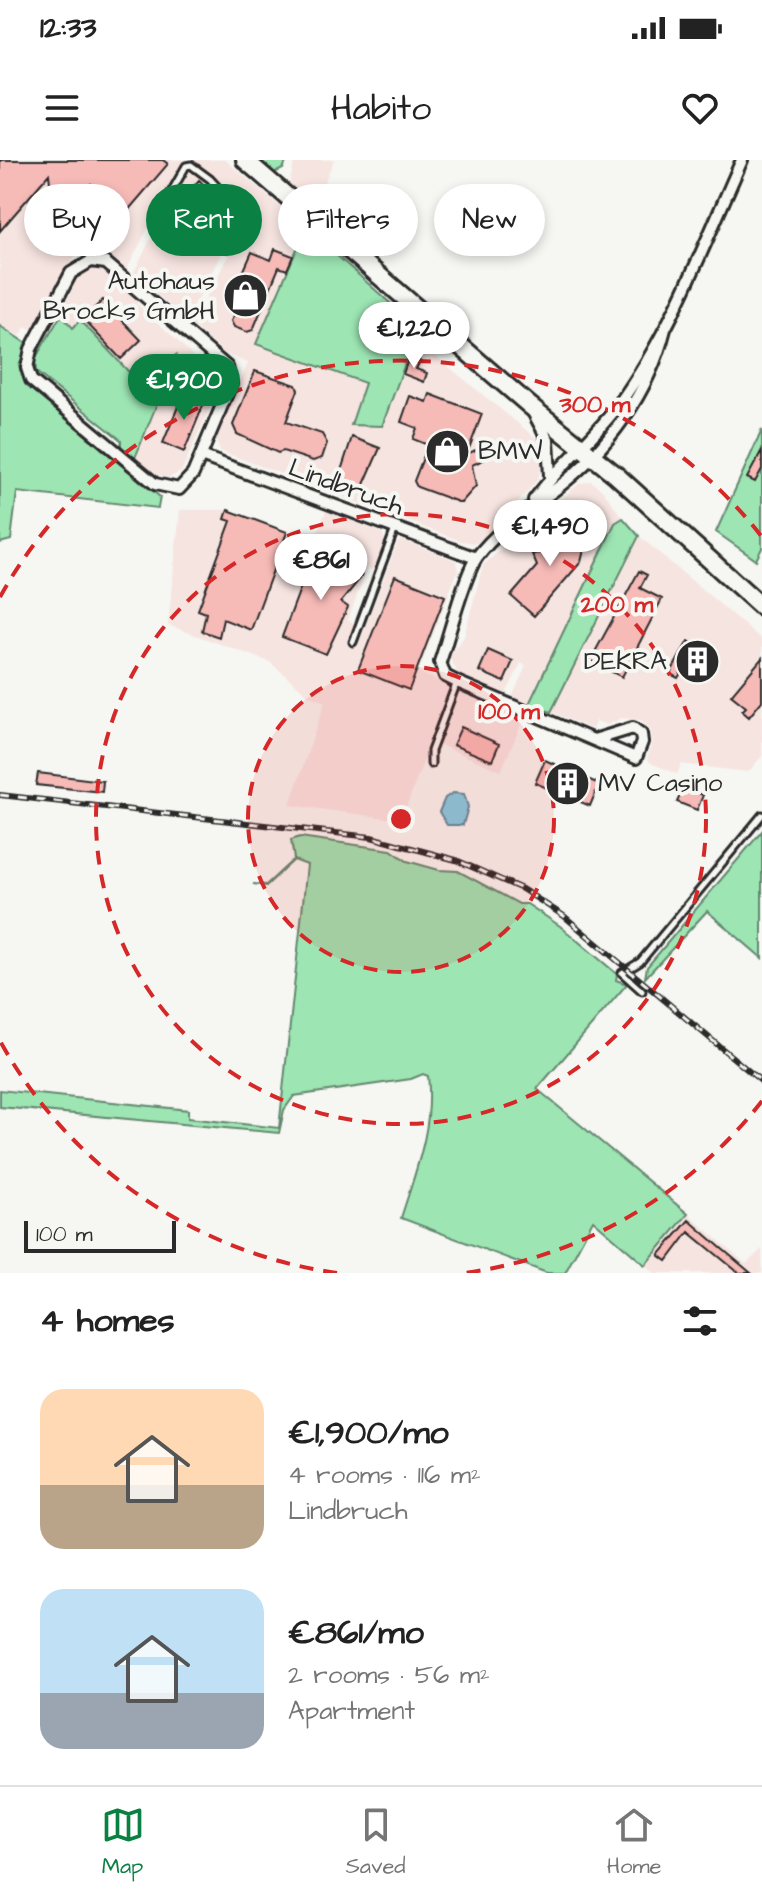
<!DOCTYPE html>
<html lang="en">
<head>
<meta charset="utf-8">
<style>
  :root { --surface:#fff; --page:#f6f6f6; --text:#222; --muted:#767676; --line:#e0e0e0; --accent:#0b8043 }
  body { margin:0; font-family:"Architects Daughter",sans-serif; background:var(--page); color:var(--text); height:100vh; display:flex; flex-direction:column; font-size:30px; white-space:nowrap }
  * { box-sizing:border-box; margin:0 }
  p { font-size:26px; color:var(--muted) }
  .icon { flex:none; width:44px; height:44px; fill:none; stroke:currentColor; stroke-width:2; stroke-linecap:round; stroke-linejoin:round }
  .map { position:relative; height:1113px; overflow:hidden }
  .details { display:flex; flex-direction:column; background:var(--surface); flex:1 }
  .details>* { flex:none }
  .banner { position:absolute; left:24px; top:24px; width:714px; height:72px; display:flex; gap:16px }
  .scale { position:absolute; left:24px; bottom:20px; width:152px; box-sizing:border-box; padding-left:8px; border:4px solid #2b2b2b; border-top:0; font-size:22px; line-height:28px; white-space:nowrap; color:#2b2b2b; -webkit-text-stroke:6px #f6f6f2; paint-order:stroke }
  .price { position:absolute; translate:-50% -68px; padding:0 18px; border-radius:28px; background:#fff; color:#222; font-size:26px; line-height:52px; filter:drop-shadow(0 2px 4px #0008) }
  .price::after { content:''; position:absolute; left:50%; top:48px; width:24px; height:18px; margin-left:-12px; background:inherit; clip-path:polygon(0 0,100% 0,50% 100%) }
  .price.on { background:var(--accent); color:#fff }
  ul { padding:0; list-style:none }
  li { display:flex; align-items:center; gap:24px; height:200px; padding:0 40px }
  li span { display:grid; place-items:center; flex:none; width:224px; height:160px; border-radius:24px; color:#555 }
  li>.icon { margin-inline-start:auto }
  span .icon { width:96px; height:96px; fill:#fffc; stroke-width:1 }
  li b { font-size:34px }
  h2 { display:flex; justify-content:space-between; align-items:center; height:96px; padding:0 40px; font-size:34px }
  .pill { padding:0 28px; border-radius:36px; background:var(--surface); box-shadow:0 4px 12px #0003; font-size:28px; line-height:72px }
  .pill.on { background:var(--accent); color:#fff }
  .status { display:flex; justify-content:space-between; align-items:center; height:56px; padding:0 40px; background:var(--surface); direction:ltr }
  .status svg { height:22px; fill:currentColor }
  header { display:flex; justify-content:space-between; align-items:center; height:104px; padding:0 40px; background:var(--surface); font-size:36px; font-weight:600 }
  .tabs { display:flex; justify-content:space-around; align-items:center; height:112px; border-top:2px solid var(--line); background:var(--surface); font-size:22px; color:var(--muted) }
  .tabs a { display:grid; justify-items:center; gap:4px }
  .tabs .on { color:var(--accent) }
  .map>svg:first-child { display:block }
</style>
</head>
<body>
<div class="status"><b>12:33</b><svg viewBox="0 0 49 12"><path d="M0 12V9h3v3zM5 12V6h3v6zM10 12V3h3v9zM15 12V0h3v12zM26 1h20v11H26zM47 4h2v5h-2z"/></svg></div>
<header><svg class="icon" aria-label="menu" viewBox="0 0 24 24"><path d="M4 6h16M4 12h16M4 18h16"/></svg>Habito<svg class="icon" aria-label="heart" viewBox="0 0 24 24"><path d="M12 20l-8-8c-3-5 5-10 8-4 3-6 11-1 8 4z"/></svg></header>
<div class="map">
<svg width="762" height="1113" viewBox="0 0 762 1113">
  <rect width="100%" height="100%" fill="#f6f6f2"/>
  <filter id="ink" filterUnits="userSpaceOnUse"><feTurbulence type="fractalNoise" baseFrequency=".0125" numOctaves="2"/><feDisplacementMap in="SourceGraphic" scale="16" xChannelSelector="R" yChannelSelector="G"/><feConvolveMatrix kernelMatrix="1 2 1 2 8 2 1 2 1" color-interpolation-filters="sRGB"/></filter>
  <g filter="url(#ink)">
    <path fill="#f6e4e0" d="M0,0H225L306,68L257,184L366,223L416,180L538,280L543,298L538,319L496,368L476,383L461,381L220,291L216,280L248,203L226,194L192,165L234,85L227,82L193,149L183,157L133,114L175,32L170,26L127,109L102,92L77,93L32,169L25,167L20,176L0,166Z
      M295,0H334L315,45L289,25Z
      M99,108L137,137V144L181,184L220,226L181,312L168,318L153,313L135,298L176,196L145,228L81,161L73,168L61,155L79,114L86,109Z
      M591,321L603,331L623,358L615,364L529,544L512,537L526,506L521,503L506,534L459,515L449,497L464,477L483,405L579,324Z
      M180,350H228L314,383L326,351L383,373L385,385L375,411L367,408L348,460L355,464L348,481L358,485L398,382L402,380L456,401L458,410L418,512L452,527L401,660L290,645L325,542L308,535L270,502L168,465Z
      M639,376L762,480V596L748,612L681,604L677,614L651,603L647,598L652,585L651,571L641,560L621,558L607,565L596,561L592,569L551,552Z
      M458,530L524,558L501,611L438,584Z
      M688,1054L746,1104L762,1089V1113H655L645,1105Z"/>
    <path fill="#9de5b3" stroke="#64886f" stroke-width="2" d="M256,0H287L283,9L272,14Z
      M306,68L418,168L382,266L351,265L365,223L256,184Z
      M61,155L73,168L80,160L144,228L177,194L135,298L121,287V280L36,212L35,199Z
      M0,166L27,184L19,206L29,227L160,337L158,348L17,332L11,380L0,383Z
      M762,270V388L756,400L716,372Z
      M623,358L639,376L551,552L529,544L615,363Z
      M762,671V798L707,751L645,818L647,807Z
      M300,677L391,690L407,701L439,710L458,711L519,744H527L560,766L617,814L616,820L627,824L537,929L688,1054L645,1105L593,1060L565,1113H547L401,1058C416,1010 434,966 428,916L423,914L411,919L294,936L284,950L279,973L0,947V930L188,950V958L279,968L307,705L294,700L266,726L253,724L266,725L294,699L291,680Z"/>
    <path fill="#82cde2" stroke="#5f8c99" stroke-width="2" d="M453,633L464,634L468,647L463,665H447L439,652L445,638Z"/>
    <path fill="#f6bab7" stroke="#2b2b2b" stroke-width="2" d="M0,0H163L168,4L125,54L91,24L83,33L88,87L57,89L49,14L0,71Z
      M199,20L237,57L229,72L186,35Z
      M275,89L293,96L287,110L279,107L253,170L247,172L234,167L231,161L236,151L226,147L223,141L228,131L237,126L252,92L271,100Z
      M103,140L141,180L121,199L83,159Z
      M409,197L420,201L416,209L427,213L424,222L403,214Z
      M255,211L296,225L298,230L286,262L322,274L327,283L322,298L313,301L283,291L278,293L237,274L233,265Z
      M184,232L205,241L184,292L163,283Z
      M430,234L482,254L467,294L480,288L485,299L472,305L476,326L461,343L417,327L414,321L428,285L413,279L417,268L401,262L410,236L427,242Z
      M352,277L380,288L362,329L338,320Z
      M762,290V309L755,322L747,318Z
      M228,350L287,372L251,470L223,459L219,477L202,471L206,453L198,450L231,361L225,359Z
      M558,367L570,369L580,378L584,390L581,402L534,456L511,436L537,406L532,394L539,393L537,387L548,375L545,371Z
      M325,387L362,416L341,442L348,447L326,494L282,477L315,389L320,393Z
      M639,411L647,415L640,428L662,439L622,517L590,501Z
      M395,416L445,436L409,530L358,510Z
      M688,481L712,494L699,517L684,508L678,518L670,514Z
      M488,490L513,501L504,522L479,511Z
      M762,498V541L749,557L742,551L746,547L731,535Z
      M461,567L499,584L492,601L453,585Z
      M545,600L599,624L590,646L535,623Z
      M38,613L103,621L102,632L36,625Z
      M684,627L703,635L697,650L677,642Z
      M689,1060L720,1087L751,1113H739L689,1072L667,1101L659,1095Z"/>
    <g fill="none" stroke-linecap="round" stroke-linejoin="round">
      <defs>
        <path id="lane" d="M169,36L186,6L191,5L210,19L244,56L228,88
          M353,482L395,369
          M431,604V591L457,522
          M642,831L622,813L640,802L762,655"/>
        <path id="street" d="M91,101L106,103L227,207L231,224L193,314L179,329L155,324L31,220L27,208L31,189L71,113Z
          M533,252L548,280L550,316
          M201,296L476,398
          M534,340C559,305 594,279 619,244C672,171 705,82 742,0
          M594,580L633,568L641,574L642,582L636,598L457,522L445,516L440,502C448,479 465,413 477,397C497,370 530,349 556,329C608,289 649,233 665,169"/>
        <path id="primary" d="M245,0L529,245L616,315L762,447"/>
      </defs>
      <use href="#lane" stroke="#2b2b2b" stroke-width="11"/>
      <use href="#street" stroke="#2b2b2b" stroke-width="16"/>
      <use href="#primary" stroke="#2b2b2b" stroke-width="22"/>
      <use href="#lane" stroke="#f6f6f2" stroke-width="5"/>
      <use href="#street" stroke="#f6f6f2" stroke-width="10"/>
      <use href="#primary" stroke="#f6f6f2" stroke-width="16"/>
      <defs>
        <path id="rail" d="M0,635L371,677L456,700L522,729L564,756L762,922"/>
      </defs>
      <use href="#rail" stroke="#2b2b2b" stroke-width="6"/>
      <use href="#rail" stroke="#f6f6f2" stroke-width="3" stroke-dasharray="9" stroke-linecap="butt"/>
    </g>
  </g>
  <circle cx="401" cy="659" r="153" fill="#d62828" fill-opacity=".12"/>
  <g fill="none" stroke="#d62828" stroke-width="4" stroke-dasharray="14 10">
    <circle cx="401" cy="659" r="153"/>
    <circle cx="401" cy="659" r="305"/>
    <path d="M762 941A458 458 0 0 1 465 1113M337 1113A458 458 0 0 1 0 881M0 437A458 458 0 0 1 762 377"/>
  </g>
  <defs>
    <symbol id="shop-disc" viewBox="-11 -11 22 22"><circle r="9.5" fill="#2b2b2b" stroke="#f6f6f2"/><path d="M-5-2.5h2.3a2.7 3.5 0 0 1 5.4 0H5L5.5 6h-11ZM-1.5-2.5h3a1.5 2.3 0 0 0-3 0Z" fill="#fff"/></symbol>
    <symbol id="building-disc" viewBox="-11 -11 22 22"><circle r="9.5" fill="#2b2b2b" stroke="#f6f6f2"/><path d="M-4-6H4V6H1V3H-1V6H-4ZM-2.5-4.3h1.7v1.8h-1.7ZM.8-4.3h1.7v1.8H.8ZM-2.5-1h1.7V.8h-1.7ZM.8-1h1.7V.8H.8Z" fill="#fff"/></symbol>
  </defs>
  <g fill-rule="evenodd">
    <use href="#shop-disc" x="220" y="110" width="51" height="51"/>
    <use href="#shop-disc" x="422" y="266" width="51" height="51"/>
    <use href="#building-disc" x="672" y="476" width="51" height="51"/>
    <use href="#building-disc" x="542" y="598" width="51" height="51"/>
  </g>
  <g text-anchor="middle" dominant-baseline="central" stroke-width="8" stroke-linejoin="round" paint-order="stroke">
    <g font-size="26" fill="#2b2b2b" stroke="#f6f6f2" text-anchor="end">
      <text x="215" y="121">Autohaus<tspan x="215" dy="30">Brocks GmbH</tspan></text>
      <text x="478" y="291" text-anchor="start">BMW</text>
      <text x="667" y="501">DEKRA</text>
      <text x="598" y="623" text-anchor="start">MV Casino</text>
    </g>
    <g font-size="26" fill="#2b2b2b" stroke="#f6f6f2">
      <text transform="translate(346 327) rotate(20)">Lindbruch</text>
    </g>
  </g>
  <circle cx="401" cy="659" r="12" fill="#d62828" stroke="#f6f6f2" stroke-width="4"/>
  <g font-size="24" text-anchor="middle" font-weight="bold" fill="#d62828" stroke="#f6f6f2" stroke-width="8" stroke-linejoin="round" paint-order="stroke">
    <text x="595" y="252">300 m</text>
    <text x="617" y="452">200 m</text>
    <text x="509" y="559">100 m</text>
  </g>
</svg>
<div class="scale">100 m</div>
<b class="price" style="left:414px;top:210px">€1,220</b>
<b class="price on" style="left:184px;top:262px">€1,900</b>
<b class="price" style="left:550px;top:408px">€1,490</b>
<b class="price" style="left:321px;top:442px">€861</b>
<div class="banner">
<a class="pill">Buy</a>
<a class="pill on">Rent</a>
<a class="pill">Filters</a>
<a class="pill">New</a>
</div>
</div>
<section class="details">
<h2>4 homes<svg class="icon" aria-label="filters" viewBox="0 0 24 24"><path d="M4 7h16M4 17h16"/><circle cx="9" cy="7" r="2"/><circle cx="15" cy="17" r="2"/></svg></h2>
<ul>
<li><span style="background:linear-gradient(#ffd9b3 60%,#b9a48a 0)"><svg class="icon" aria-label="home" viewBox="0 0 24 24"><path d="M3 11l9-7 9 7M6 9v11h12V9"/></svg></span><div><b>€1,900/mo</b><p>4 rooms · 116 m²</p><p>Lindbruch</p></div></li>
<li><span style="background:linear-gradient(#bfe0f5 65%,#9aa5b1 0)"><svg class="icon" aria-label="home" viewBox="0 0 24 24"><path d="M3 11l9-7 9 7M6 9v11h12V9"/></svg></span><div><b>€861/mo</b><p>2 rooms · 56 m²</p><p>Apartment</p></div></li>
</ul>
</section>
<nav class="tabs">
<a class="on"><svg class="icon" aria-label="map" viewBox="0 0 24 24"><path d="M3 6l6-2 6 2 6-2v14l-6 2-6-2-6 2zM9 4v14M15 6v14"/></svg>Map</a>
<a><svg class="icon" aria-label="saved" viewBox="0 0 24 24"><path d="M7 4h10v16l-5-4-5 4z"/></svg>Saved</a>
<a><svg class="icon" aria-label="home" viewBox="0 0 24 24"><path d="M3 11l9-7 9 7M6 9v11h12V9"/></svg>Home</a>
</nav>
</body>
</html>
